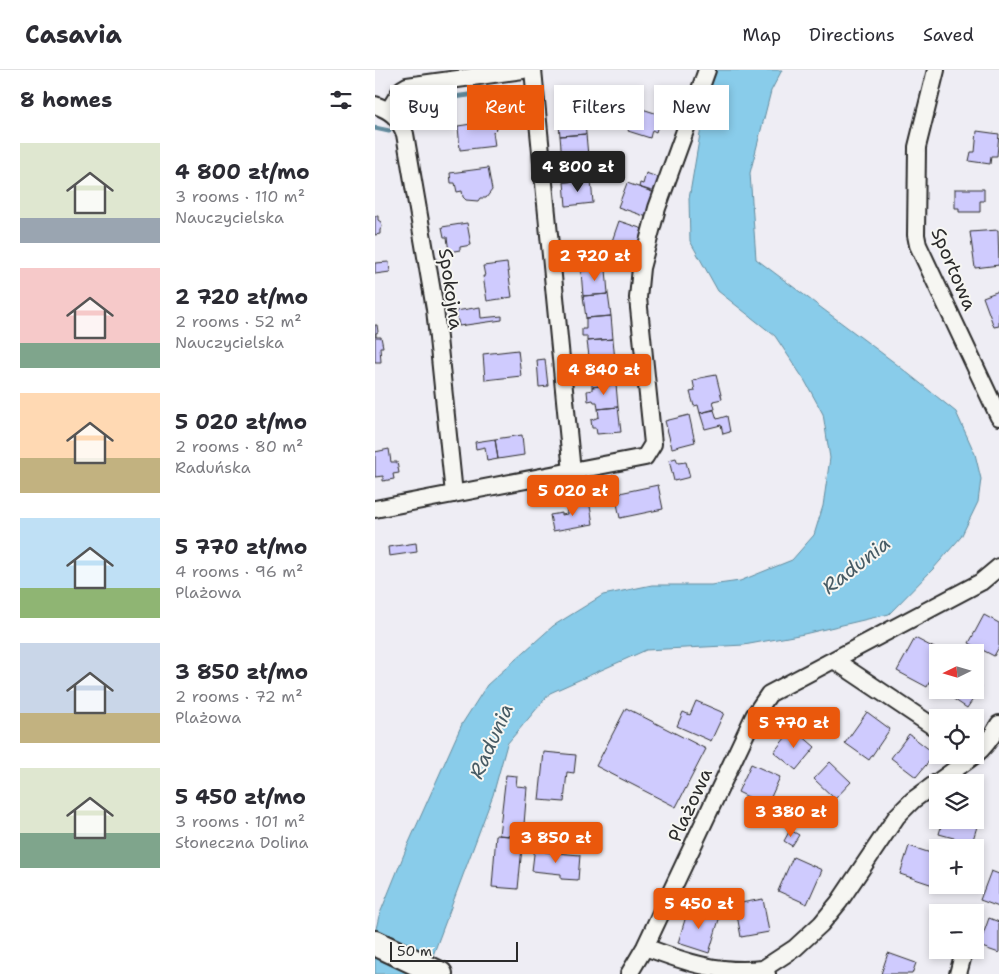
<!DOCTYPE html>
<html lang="en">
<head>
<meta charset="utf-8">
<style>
  :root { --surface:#fff; --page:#f2f2f3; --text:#2b2b33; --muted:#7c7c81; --line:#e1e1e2; --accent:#ea580c }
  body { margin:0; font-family:"Shantell Sans",sans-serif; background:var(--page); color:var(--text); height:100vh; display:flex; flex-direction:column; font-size:19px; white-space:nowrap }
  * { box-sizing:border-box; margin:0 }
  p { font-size:16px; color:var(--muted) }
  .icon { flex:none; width:28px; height:28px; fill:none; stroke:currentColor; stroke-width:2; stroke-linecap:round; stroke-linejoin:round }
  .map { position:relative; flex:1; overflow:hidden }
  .details { display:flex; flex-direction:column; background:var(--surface); width:375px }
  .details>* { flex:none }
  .banner { position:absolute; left:15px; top:15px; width:475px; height:45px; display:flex; gap:10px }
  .needle { width:32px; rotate:265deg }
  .buttons { position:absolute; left:554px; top:574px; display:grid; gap:10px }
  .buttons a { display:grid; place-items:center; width:55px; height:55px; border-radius:0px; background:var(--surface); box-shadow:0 2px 8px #0003; font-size:25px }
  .scale { position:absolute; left:15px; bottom:12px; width:128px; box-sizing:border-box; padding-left:5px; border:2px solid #2b2b2b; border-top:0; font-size:14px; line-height:18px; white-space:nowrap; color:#2b2b2b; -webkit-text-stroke:4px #f6f6f2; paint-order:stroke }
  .price { position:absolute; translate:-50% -42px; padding:0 11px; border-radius:5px; background:var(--accent); color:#fff; font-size:16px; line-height:32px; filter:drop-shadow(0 1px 2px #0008) }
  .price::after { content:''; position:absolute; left:50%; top:30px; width:15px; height:11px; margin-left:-8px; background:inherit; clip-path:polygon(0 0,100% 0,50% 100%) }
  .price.on { background:#222; color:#fff }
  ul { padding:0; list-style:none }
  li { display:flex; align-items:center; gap:15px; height:125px; padding:0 20px }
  li span { display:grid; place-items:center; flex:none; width:140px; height:100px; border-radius:0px; color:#555 }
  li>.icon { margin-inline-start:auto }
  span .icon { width:60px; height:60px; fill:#fffc; stroke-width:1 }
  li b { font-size:21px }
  h2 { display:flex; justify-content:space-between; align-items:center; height:60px; padding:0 20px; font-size:21px }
  .chip { padding:0 18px; border-radius:0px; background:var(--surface); box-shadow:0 2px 8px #0003; font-size:18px; line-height:45px }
  .chip.on { background:var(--accent); color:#fff }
  header { display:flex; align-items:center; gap:30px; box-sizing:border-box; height:70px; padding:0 25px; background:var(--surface); border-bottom:1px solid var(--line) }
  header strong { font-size:24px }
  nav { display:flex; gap:28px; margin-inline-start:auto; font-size:18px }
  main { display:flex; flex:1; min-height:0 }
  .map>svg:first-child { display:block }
</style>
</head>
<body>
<header>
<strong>Casavia</strong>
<nav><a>Map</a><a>Directions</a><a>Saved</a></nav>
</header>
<main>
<section class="details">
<h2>8 homes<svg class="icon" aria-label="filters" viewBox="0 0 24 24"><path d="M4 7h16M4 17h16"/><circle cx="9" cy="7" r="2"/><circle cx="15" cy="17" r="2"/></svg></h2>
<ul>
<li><span style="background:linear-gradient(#dfe7d0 75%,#9aa5b1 0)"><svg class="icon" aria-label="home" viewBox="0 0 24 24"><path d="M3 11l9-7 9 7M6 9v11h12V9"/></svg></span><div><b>4 800 zł/mo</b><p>3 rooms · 110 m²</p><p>Nauczycielska</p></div></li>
<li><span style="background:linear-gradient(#f6c9c9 75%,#7fa58c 0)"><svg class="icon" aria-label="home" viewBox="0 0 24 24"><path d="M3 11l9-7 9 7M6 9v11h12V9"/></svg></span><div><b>2 720 zł/mo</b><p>2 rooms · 52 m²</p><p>Nauczycielska</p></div></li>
<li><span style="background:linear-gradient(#ffd9b3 65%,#c2b280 0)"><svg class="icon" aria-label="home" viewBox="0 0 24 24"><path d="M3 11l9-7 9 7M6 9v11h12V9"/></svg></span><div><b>5 020 zł/mo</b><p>2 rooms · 80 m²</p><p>Raduńska</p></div></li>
<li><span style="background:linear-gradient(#bfe0f5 70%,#8fb573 0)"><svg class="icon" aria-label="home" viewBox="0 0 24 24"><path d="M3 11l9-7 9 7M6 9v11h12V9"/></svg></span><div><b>5 770 zł/mo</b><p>4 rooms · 96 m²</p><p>Plażowa</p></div></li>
<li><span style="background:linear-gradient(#c9d6e8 70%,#c2b280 0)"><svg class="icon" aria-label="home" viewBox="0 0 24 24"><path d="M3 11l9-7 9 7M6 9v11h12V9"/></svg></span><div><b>3 850 zł/mo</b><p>2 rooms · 72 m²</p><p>Plażowa</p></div></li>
<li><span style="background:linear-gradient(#dfe7d0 65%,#7fa58c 0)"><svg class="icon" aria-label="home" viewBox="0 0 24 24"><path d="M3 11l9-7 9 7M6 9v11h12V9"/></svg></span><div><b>5 450 zł/mo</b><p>3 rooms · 101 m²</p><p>Słoneczna Dolina</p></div></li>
</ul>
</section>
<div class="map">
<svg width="624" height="904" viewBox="0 0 624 904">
  <rect width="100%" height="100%" fill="#eeedf4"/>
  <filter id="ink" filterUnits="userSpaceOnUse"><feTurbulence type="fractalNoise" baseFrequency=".02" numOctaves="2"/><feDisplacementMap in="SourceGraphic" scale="10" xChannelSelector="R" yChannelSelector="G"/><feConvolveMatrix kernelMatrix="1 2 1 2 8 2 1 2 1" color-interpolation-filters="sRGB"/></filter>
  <g filter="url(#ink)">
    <path fill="#89ccea" stroke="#638c9e" d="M340,0H407L396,21L375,103L381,189L520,293L581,342L600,384L606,409L603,432L586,467L558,499L514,544L429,564L369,575L271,580L175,623L132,674L118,725L51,904H0V863L4,846L32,777L87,654L112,615L178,556L228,525L277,515H336L365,511L417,490L439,465L448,436L455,388L448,344L430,311L400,266L343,221L315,171L314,129L326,58Z"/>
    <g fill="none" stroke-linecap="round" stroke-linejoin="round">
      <path stroke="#638c9e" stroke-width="5" d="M41,40L57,31L71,28L146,18
        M0,58L14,61"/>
    </g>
    <path fill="#cfcbfe" stroke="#2b2b2b" d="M261,37L286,45L281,62L277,60L275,68L253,61Z
      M209,39L211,64L185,66L183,42Z
      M116,42L117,51L120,53L121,59L118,62L120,76L85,80L83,56L103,53L102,43Z
      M602,61L624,64L622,86H616L615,94L594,91L596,82H600Z
      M211,64L213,86L187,89L185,66Z
      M213,86L216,110L189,112L187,89Z
      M113,98L117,120L111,128H105L103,131L91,130L88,127L87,121L82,122L80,113H76L75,103Z
      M271,103L285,108L280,122L264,117L265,113L268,114Z
      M216,110L218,133L191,136L189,112Z
      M252,113L280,123L272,147L243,137Z
      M580,119H609V131H605V142H584V138H580Z
      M0,146H3V150L6,152L7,157L5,160V164L0,165Z
      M244,151L268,159L260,183L236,174Z
      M92,153L96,175L85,177V180L74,182L72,167H69L67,157Z
      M623,160L624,195L600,198L595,162Z
      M14,192L15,202L0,204V193Z
      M132,193L137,227L112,231L108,206H110L108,196Z
      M231,199L233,224L208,226L206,201Z
      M624,221V256L619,257L608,227Z
      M233,224L236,246L211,248L208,226Z
      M105,237L106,248L127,246V250L84,256L81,241Z
      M236,246L238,269L212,271V266H207V259H211V248Z
      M0,255H2L3,262L1,263V267H6L8,277H5L6,292H0Z
      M238,269L240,291L215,294L212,271Z
      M143,280L146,306L110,310L108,284Z
      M170,289L173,316L164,317L162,290Z
      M239,292L241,314L217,317V312L212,313L211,303H216L215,294Z
      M341,305L347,329L338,331L340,339L325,343L323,335L319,336L315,322L320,321L318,311L325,308Z
      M241,314L243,337L223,339L222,332H219L218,330L213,331L212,321L217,320V317Z
      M243,337L246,362L222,364L221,358H217L216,350L224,347L223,339Z
      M339,340L342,349L352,346L355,362L348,364L346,355L330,359L325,343Z
      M314,345L320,372L297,378L290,351Z
      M147,365L149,385L123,389L120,369Z
      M120,369L123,389L112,391L110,377L101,379L100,372Z
      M14,379L16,392H22L24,403L18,404L19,409L8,411V406L0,407V382Z
      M301,388L303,393L311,392L315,407L299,411L294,390Z
      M283,415L288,439L245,448L240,424Z
      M214,430L218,454L178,461L175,445L187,443V445L192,444L191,434Z
      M41,473L42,482L14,486L13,477Z
      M609,545L624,553V577L619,586L594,573Z
      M540,568L567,582H562V597L552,617L522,601Z
      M600,612L607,616L592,638L568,622L569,620H600Z
      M321,631L349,643L336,671L302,656L308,642L315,645Z
      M251,638L331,679L301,737L221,696Z
      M492,642L515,659L494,690L470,673Z
      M418,658L440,677L421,700L399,682Z
      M534,664L560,684L541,707L516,688Z
      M169,682L201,685L199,703L192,702L189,732L164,730Z
      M455,692L476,712L460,729L439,709Z
      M376,694L405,707L392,736L363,722Z
      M131,705L142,706L141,716L152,717L148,767L124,765Z
      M600,738L607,740L597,773L564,764L568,750H600Z
      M415,760L424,765L417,776L409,771Z
      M121,765L148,767L143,819L117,817Z
      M160,776L170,777V782L205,785L203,810L186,809V804L157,801Z
      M534,776L562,785V803L558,815L525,804Z
      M418,787L447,800L432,834L403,821Z
      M616,801L624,804V837L605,830Z
      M388,829L394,862L366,867L360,834Z
      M314,836L345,846L334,883L303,873Z
      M614,848L624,852V883L604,876Z
      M513,883L541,893L537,904H506Z"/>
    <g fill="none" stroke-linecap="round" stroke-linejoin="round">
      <defs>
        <path id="minor" d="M158,0L197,402
          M561,0L542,77L541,165L543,175L624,347
          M0,35C17,41 23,47 30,64L60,239L79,424
          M14,40L27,19L32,16L148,0
          M0,439L270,387L278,374L263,228L266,198L282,138L332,0
          M459,590L562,659
          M600,685C610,677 618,665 624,654
          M270,877C310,892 344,904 388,899L392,904
          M388,899L420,878L446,854L464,832L522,746L538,730L600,685
          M254,904L270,877L379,646L394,624L606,512L624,497
          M583,904L587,889"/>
        <path id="secondary" d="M0,873L65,904"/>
      </defs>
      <use href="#minor" stroke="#2b2b2b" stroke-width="20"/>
      <use href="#secondary" stroke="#2b2b2b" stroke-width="28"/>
      <use href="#minor" stroke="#f6f6f2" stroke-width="16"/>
      <use href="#secondary" stroke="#f6f6f2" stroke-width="24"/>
    </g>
  </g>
  <g text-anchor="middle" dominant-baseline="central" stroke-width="4" stroke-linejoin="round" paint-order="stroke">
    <g font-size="19" fill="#2b2b2b" stroke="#f6f6f2">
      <text transform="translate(579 199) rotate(67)">Sportowa</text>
      <text transform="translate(76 219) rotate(82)">Spokojna</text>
      <text transform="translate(315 735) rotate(-65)">Plażowa</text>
    </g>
    <g font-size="20" font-style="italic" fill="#475b64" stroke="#f6f6f2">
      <text transform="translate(481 495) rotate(-38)">Radunia</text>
      <text transform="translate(116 671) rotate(-66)">Radunia</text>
    </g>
  </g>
</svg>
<div class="buttons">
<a><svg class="needle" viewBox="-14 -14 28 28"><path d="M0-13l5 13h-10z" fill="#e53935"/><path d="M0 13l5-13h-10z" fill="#7c7c81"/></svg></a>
<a><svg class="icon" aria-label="locate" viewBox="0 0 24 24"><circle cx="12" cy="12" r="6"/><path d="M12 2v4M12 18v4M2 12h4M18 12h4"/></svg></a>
<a><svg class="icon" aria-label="layers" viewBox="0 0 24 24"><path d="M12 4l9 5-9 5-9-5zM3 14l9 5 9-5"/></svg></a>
<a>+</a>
<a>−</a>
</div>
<div class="scale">50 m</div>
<b class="price on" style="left:203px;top:123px">4 800 zł</b>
<b class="price" style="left:220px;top:212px">2 720 zł</b>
<b class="price" style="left:229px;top:326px">4 840 zł</b>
<b class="price" style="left:198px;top:447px">5 020 zł</b>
<b class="price" style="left:419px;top:679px">5 770 zł</b>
<b class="price" style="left:416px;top:768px">3 380 zł</b>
<b class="price" style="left:181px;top:794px">3 850 zł</b>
<b class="price" style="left:324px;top:860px">5 450 zł</b>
<div class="banner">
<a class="chip">Buy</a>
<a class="chip on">Rent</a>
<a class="chip">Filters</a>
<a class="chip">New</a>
</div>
</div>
</main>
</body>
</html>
